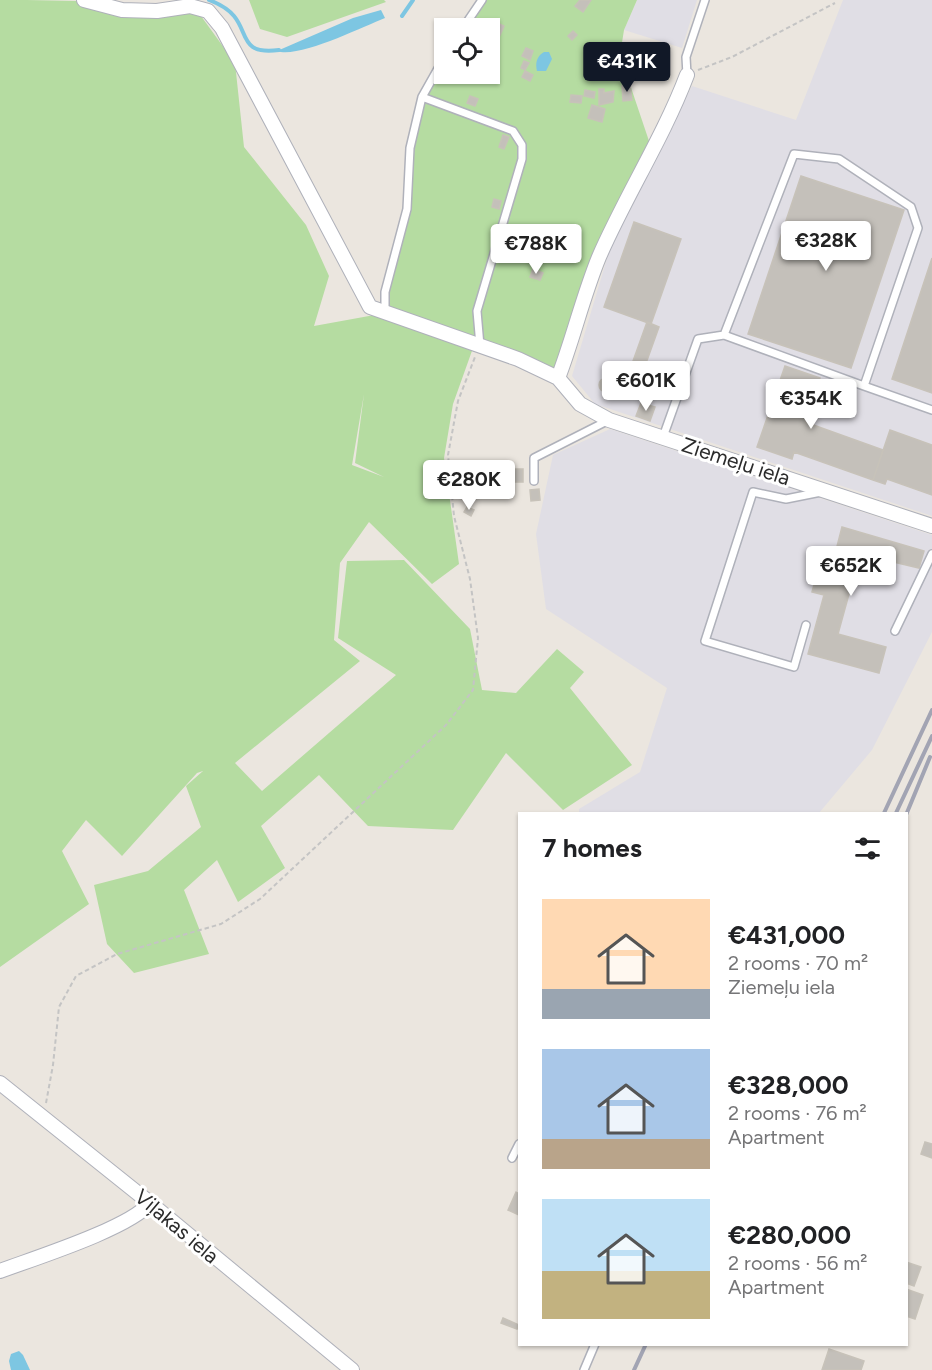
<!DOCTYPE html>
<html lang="en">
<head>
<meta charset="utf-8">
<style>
  :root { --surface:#fff; --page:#f6f6f6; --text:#202124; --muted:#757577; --accent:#111827 }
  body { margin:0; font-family:Figtree,sans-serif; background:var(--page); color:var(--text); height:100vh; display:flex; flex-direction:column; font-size:22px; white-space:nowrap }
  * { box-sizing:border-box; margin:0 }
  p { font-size:20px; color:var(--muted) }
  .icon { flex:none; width:33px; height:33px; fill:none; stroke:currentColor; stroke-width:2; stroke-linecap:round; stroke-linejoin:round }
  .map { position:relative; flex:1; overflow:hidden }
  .side { position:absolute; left:518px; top:812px; width:390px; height:534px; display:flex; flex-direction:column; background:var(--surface); border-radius:0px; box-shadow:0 2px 4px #0004 }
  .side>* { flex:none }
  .tools { position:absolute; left:434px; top:18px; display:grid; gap:12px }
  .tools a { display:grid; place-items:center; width:66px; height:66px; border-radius:0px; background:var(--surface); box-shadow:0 2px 4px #0004; font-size:30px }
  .price { position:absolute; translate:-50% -51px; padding:0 14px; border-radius:6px; background:#fff; color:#222; font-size:20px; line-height:39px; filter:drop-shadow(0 2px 3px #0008) }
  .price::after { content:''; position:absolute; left:50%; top:36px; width:18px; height:14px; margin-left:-9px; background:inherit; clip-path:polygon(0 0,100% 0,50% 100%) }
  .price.selected { background:var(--accent); color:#fff }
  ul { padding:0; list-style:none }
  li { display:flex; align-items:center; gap:18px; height:150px; padding:0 24px }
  li span { display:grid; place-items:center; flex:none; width:168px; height:120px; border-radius:0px; color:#555 }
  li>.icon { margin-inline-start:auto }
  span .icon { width:72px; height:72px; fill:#fffc; stroke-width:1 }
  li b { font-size:26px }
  h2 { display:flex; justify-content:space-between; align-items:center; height:72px; padding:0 24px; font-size:26px }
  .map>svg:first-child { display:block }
</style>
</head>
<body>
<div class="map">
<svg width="932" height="1370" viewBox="0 0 932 1370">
  <rect width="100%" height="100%" fill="#ebe6df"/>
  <path fill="#e0dee5" d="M637,0H697L682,48L624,30Z
    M843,0H932V516L595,404L572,376L611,245L692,86L796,120Z
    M610,429L932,535V632L872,750L819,813H579V809L640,772L667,688L546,609L536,534L553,455Z"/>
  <path fill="#b5dca1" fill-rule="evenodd" d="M0,0C71,0 131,1 201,16L235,63L244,147L306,225L329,276L314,326L380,314L392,268L423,91L444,58V74H489V28H463L481,0H637L624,30L620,55L649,141L604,232L555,370L473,348L453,404L444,458L459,564L432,584L369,522L340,563L334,640L360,661L235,763L262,791L396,675L338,638L347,561L404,560L470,629L482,690L516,693L557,649L584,672L570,688L632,765L563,810L506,753L453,830L368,826L319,775L261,826L285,868L238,902L217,860L184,890L209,954L134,973L107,944L94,885L148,871L201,827L186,786L203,771L197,773L122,856L86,820L62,851L89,904L0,967ZM364,394L355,463L384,477L352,465Z
    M249,0H384L386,2L287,37L260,29Z"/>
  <path fill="#7dc6e2" d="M381,10L385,18C362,27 298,59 277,51L353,18Z
    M544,52H549L552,59L546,71H537C535,63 537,56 544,52Z
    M19,1351L23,1355L30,1370H11L9,1361L11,1354Z"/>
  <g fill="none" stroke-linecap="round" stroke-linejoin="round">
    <path stroke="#7dc6e2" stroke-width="4" d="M209,0C217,3 228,9 234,16C249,34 240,55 279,50
      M402,16L413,0"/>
  </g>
  <path fill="#c4c0ba" stroke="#c7c2b9" stroke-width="1.5" d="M580,0H591L583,12L575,6Z
    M491,20L504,26L500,35L488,26Z
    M573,31L577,35L572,40L568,36Z
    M526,48L533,51L530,60L522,56Z
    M524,61L529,63L525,70L521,68Z
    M525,71L533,75L530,81L522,77Z
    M630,85L632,100L623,101L622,86Z
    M599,89H604V93L614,91L613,102L599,105Z
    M585,90L595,92L594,98L584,96Z
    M571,95L582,96L581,103L570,102Z
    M470,96L478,99L475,106L467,103Z
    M592,105L605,109L602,122L588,118Z
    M503,135L509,137L504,149L499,147Z
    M801,176L904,210L851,368L748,334Z
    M494,199L501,201L499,209L492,207Z
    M634,222L681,239L651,324L604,307Z
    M538,238L546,240L543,251L535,249Z
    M932,258V393L892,379Z
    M533,269L543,273L540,280L530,277Z
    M647,322L659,327L640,380L628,375Z
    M785,366L820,378L805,422L883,450L873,480L794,452L792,459L757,447Z
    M599 385a7 7 0 1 1 14 0a7 7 0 1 1-14 0Z
    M641,403L655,407L650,421L636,416Z
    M890,430L932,445V495L887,479L885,484L873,480Z
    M508,469H523V482H508Z
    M539,489L540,500L531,501L530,490Z
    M467,507L474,510L471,516L464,512Z
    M842,527L924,551L919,568L860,554L838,634L886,647L879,673L808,654L824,595L812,592L822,555L834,558Z
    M925,1142L932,1144V1158L921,1154Z
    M516,1192L519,1194V1215L508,1210Z
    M906,1262L921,1267L914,1286L906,1283Z
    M906,1289L923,1295L915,1319L906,1316Z
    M503,1318L519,1325L517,1329L501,1323Z
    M829,1349L864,1361L861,1370H822Z"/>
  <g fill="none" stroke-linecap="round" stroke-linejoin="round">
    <defs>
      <path id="lane" d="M463,28L482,0
        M687,75L686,57L705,0
        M422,97L513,131L522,145V159L477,311L480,346
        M385,312V292L407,209L410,148L422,97L444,58
        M864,386L932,410
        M663,437L698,339L724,335L794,154L839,159L911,207L918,228L864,386L724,335
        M534,481V458L607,421
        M806,625L794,667L705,641L753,492L786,499L821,492
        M895,631L932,554
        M512,1158L519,1144
        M584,1370L595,1344"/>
      <path id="street" d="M84,0L122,10L157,11L190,6L208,11L222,28L370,307L518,359L558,378
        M687,75C663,138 626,195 599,257C583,296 573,339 558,378L580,404L609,420L932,526
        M0,1083L150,1203L352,1370
        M0,1271C35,1258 130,1228 150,1203"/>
    </defs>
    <use href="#lane" stroke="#afb1ba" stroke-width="10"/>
    <use href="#street" stroke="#afb1ba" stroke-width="16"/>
    <path stroke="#c4c4c4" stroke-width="2" stroke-dasharray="4.5 3" stroke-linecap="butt" d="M698,70L732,57L835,3
      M46,1103L53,1065L59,1007L76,976L117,954L221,924L260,899L446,725L473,690L478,638L470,579L454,516L448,455L458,401L475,357"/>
    <use href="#lane" stroke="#fff" stroke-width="7"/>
    <use href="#street" stroke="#fff" stroke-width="14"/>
    <path stroke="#a2a4b3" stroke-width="4" d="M884,813L932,710
      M896,813L932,736
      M906,815L930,757
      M634,1370L646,1344"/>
  </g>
  <g text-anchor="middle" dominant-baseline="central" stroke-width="6" stroke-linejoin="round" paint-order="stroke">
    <g font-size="21" fill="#2b2b2b" stroke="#fff">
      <text transform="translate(736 461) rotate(18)">Ziemeļu iela</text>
      <text transform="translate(177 1226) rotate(40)">Viļakas iela</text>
    </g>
  </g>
</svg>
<div class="tools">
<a><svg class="icon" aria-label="locate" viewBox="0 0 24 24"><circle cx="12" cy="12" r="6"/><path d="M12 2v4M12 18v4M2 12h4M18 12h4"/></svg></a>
</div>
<b class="price selected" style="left:627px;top:93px">€431K</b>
<b class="price" style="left:826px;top:272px">€328K</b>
<b class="price" style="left:536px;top:275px">€788K</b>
<b class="price" style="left:646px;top:412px">€601K</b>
<b class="price" style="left:811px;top:430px">€354K</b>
<b class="price" style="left:469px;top:511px">€280K</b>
<b class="price" style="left:851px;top:597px">€652K</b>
<section class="side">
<h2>7 homes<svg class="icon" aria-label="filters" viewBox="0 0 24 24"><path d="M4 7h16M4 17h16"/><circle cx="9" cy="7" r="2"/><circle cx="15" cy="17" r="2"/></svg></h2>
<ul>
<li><span style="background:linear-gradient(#ffd9b3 75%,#9aa5b1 0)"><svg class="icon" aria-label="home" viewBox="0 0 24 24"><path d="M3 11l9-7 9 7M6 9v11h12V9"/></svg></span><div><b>€431,000</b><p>2 rooms · 70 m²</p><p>Ziemeļu iela</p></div></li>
<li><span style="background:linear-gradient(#a9c7e8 75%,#b9a48a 0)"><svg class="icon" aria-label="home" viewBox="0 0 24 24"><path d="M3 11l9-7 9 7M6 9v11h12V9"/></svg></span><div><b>€328,000</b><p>2 rooms · 76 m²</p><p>Apartment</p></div></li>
<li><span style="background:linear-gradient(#bfe0f5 60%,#c2b280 0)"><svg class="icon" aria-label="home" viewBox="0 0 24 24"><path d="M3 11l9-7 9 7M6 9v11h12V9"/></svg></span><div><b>€280,000</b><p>2 rooms · 56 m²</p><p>Apartment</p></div></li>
</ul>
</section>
</div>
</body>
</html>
